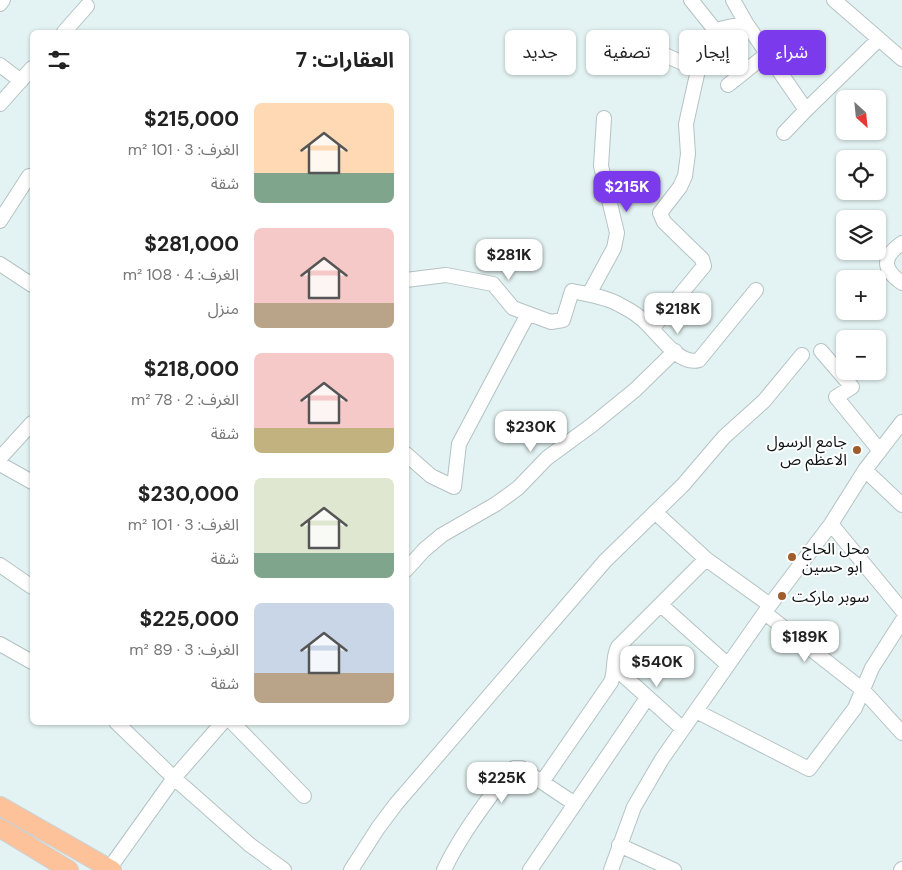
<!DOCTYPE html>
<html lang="ar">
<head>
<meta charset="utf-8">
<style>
  :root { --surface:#fff; --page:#f6f6f6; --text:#222; --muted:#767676; --accent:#7c3aed }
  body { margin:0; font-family:"DM Sans","Noto Sans Arabic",sans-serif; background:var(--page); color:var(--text); direction:rtl; height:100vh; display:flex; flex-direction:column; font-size:19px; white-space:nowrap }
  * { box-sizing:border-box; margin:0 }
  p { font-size:16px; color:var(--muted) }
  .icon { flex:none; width:28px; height:28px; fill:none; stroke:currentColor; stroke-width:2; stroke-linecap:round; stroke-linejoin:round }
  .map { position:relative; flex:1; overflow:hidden; direction:ltr }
  .side { position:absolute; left:30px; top:30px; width:379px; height:695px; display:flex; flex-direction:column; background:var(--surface); border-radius:8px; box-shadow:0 1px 4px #0004; direction:rtl }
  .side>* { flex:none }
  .top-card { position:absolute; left:424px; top:30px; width:402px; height:45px; direction:rtl; display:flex; gap:10px }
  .needle { width:32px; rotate:153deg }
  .buttons { position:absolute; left:836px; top:90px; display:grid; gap:10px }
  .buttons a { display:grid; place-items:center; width:50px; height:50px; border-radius:8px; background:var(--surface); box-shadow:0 1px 4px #0004; font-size:25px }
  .price { position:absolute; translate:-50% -42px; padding:0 11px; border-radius:10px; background:#fff; color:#222; font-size:16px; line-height:32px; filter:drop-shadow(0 1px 2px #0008) }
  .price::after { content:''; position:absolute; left:50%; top:30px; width:15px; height:11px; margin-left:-8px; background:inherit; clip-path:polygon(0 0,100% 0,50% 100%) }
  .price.active { background:var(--accent); color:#fff }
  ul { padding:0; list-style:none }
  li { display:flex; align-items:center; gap:15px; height:125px; padding:0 15px }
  li span { display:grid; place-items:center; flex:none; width:140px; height:100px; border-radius:8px; color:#555 }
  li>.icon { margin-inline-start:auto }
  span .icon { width:60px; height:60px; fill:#fffc; stroke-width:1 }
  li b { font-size:21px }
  h2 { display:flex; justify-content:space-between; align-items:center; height:60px; padding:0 15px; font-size:21px }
  .pill { padding:0 18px; border-radius:8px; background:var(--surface); box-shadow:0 1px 4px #0004; font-size:18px; line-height:45px }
  .pill.active { background:var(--accent); color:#fff }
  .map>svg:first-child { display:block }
</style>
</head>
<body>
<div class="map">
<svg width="902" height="870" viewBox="0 0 902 870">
  <rect width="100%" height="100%" fill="#e3f2f2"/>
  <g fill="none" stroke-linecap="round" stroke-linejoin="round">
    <defs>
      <path id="minor" d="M691,0L715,30
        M733,0L746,23
        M834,0L902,59
        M0,4L3,0
        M64,32L87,6
        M645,46L698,70
        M0,65L21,81
        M728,85L767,54
        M0,104L32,68
        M784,133L806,110L879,39
        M0,221L29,176L32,178
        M902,243C882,257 882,269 902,283
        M0,264L32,285
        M406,280L446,275L493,284L513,308L551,322L563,320L572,291C586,294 607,297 620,305C630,310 641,317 648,325C661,337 680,366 699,360L756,290
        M589,294L614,248L617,233L601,166L604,118
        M652,329L704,266L702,259L664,222L660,213L680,187L685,176L688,154L686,124L698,70L715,30L746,23L806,110
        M821,351L852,387L836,397L880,451
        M406,454L431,476L454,487L459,444L528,314
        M0,458L32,423
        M0,464L32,482
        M865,470L902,505
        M655,512L706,559L770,605
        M831,524L902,610
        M0,565L32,587
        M406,570L424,550L442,535L496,504L518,488L547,458L592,425L635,390L675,351
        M661,605L728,665
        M765,613L863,690L902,733
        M0,644L32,662
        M614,667L683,729
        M696,711L809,769L855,708L872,668L902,621
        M116,722L174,778L250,845L284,870
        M232,722L304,796
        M542,782L611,682C616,670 612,658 618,647L706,559
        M619,845L674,870
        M109,869L174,778L223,722
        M351,870L378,828L396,804L605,561L683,485L724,437L764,401L802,355
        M444,870C461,834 485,804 508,772L514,768H521L575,804
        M530,870L647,698
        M611,870L634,807L662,759L770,605L831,524L865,470L902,422
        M901,870L902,869"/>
      <path id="major" d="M0,806L112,870
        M0,828L69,870"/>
    </defs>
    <use href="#minor" stroke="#b4c2c3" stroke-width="16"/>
    <use href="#major" stroke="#cfd0d0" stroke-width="20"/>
    <use href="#minor" stroke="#fff" stroke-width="14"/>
    <use href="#major" stroke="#fdc299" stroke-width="18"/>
  </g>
  <g fill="#a05d2c" stroke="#fff" stroke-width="2">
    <circle cx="857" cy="450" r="5"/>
    <circle cx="792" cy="557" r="5"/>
    <circle cx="782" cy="596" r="5"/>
  </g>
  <g text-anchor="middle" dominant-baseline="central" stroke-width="4" stroke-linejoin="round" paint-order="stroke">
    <g font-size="16" fill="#101516" stroke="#fff" text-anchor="start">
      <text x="847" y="441" text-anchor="end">جامع الرسول<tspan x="847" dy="18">الاعظم ص</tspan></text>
      <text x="802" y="548">محل الحاج<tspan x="802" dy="18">ابو حسين</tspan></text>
      <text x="792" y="596">سوبر ماركت</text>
    </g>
  </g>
</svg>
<div class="buttons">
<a><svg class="needle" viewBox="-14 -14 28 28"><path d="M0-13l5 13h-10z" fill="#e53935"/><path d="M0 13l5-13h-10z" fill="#767676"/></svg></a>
<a><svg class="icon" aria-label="locate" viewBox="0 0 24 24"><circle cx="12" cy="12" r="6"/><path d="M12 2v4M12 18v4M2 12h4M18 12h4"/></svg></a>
<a><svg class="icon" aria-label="layers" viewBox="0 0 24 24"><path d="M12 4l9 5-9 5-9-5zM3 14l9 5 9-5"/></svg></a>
<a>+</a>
<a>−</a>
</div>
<b class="price active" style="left:627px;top:213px">$215K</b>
<b class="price" style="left:509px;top:281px">$281K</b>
<b class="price" style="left:678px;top:335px">$218K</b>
<b class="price" style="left:531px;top:453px">$230K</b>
<b class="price" style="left:805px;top:663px">$189K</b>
<b class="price" style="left:657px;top:688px">$540K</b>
<b class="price" style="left:502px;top:804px">$225K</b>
<div class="top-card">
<a class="pill active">شراء</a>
<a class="pill">إيجار</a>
<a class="pill">تصفية</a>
<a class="pill">جديد</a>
</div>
<section class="side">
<h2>العقارات: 7<svg class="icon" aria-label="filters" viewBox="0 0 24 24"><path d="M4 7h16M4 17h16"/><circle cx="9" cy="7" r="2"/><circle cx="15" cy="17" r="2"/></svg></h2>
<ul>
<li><span style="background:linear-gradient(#ffd9b3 70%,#7fa58c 0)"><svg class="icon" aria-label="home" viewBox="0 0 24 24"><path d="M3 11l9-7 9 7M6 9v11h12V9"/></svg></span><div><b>$215,000</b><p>الغرف: 3 · 101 m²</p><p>شقة</p></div></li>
<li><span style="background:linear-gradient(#f6c9c9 75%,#b9a48a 0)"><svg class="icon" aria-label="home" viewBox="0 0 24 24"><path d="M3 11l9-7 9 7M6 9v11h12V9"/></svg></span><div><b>$281,000</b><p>الغرف: 4 · 108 m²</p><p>منزل</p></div></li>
<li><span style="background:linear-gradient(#f6c9c9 75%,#c2b280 0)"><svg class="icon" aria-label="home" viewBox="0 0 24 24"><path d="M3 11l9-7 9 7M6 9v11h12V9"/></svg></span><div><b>$218,000</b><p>الغرف: 2 · 78 m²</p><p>شقة</p></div></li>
<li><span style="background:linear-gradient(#dfe7d0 75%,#7fa58c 0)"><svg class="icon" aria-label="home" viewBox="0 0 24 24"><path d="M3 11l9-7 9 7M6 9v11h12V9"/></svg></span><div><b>$230,000</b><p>الغرف: 3 · 101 m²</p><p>شقة</p></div></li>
<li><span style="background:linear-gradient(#c9d6e8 70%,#b9a48a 0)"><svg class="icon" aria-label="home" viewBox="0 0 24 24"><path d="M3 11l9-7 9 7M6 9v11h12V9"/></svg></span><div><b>$225,000</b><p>الغرف: 3 · 89 m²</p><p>شقة</p></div></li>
</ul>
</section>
</div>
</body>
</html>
